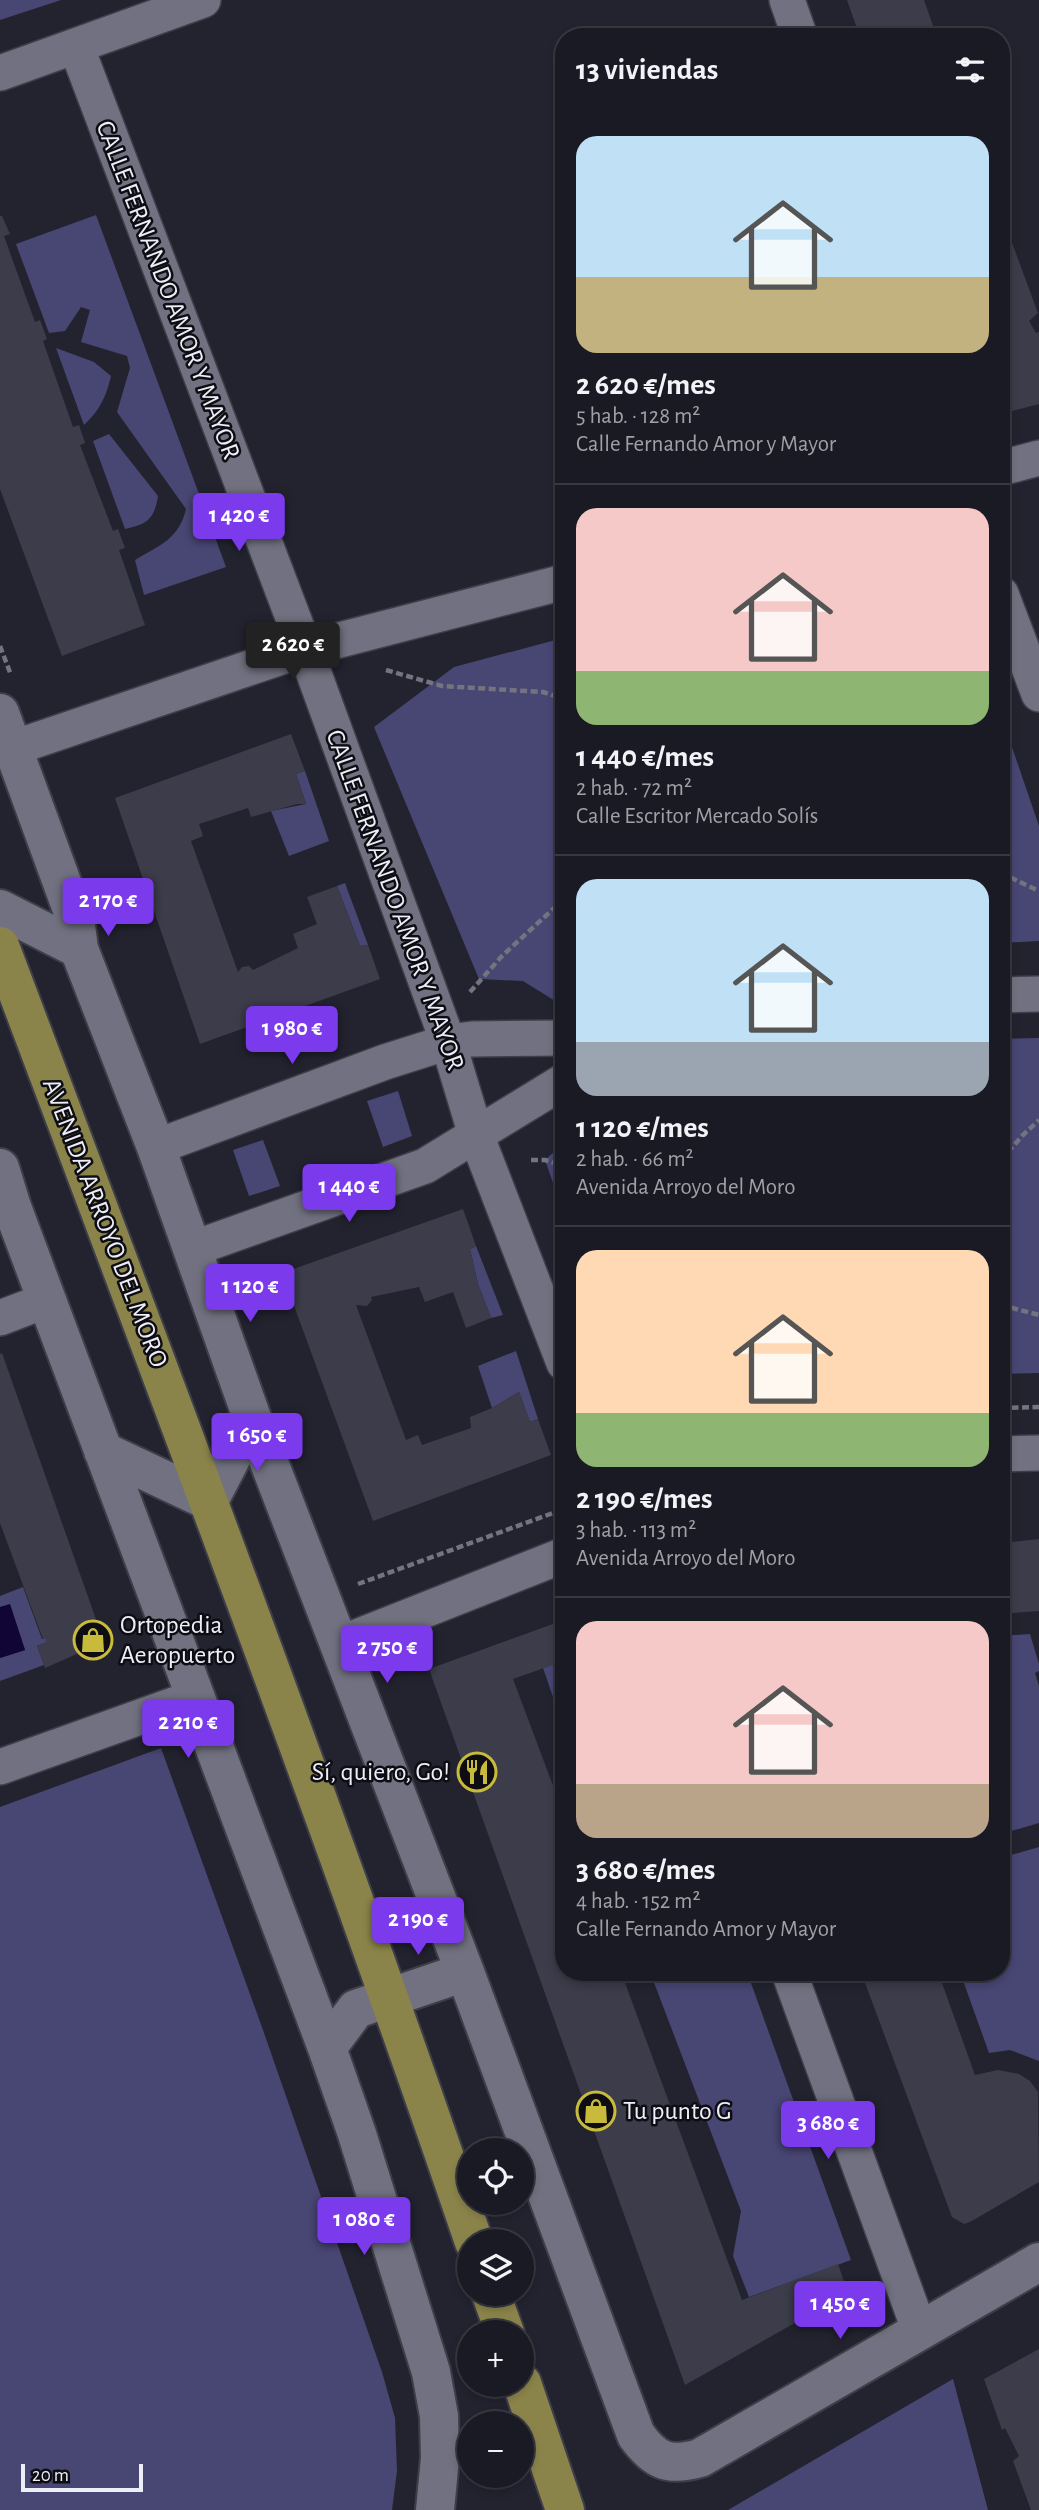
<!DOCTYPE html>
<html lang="es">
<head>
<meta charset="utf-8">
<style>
  :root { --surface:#1a1a24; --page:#272731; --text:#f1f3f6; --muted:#9fa1a6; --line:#383841; --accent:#7c3aed }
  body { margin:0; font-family:"Alegreya Sans",sans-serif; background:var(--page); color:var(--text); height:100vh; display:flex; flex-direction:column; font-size:26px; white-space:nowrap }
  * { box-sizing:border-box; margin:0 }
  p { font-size:23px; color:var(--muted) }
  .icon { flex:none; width:38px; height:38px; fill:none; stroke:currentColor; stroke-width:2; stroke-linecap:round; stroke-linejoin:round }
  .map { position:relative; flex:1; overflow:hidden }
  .sheet { position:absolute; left:555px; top:28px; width:455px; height:1953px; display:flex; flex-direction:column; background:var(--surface); border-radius:28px; box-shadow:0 4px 10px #0003,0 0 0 2px var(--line) }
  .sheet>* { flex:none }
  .tools { position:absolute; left:457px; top:2138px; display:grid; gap:14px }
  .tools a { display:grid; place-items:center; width:77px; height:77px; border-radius:50%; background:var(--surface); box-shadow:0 4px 10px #0003,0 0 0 2px var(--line); font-size:35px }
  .scale { position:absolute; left:21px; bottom:18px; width:122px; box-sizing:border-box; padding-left:7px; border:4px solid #edeef7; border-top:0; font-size:19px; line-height:24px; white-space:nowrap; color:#edeef7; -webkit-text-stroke:5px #0d0d13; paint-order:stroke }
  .price { position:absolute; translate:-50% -60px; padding:0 16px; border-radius:7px; background:var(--accent); color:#fff; font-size:23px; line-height:46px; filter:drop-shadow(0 2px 4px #0008) }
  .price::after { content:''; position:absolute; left:50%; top:42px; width:21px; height:16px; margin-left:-10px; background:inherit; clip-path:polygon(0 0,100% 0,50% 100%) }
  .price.selected { background:#222; color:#fff }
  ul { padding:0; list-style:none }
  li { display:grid; align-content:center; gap:14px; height:371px; padding:0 21px }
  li+li { border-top:2px solid var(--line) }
  li span { display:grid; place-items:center; height:217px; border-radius:21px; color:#555 }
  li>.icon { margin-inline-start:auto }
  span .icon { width:126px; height:126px; fill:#fffc; stroke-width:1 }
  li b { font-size:30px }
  h2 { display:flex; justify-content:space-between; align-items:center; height:84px; padding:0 21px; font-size:30px }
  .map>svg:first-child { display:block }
</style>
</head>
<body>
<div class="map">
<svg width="1039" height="2510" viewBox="0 0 1039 2510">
  <rect width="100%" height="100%" fill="#232330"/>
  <path fill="#484673" d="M0,0H61L0,20Z
    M96,215L226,567L144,595L135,560C160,545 179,539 186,509L117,412L130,368L127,356L81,342L90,310L81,307L65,331L49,333L16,244Z
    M56,348L94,362L111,376C106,397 100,410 84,425Z
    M109,434L158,496C154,520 147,524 125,529L93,441Z
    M563,638L564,1003L560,1004L523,981L479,979L374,727L454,667Z
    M1001,715L1039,826V941L1001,943Z
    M305,771L329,841L289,856L271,811L306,804L296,774Z
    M345,883L368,945L360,946L337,886Z
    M1039,1038V1373L1001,1374V1039Z
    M398,1091L412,1136L383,1147L367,1101Z
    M263,1140L280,1186L249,1196L233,1150Z
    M563,1144V1211L545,1160Z
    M476,1246L503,1315L491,1318L478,1284L470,1249Z
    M516,1351L538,1419L530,1422L519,1392L492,1408L478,1366Z
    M23,1587L42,1639L46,1638L47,1642L37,1646L44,1665L0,1681V1658L25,1650L10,1605L0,1607V1596Z
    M1030,1634L1039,1664V1671L1035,1673L1039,1686V1823L1001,1834V1636Z
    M563,1661V1726L543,1668Z
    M161,1748L263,2030L382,2372L395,2418L397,2471L392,2510H0V1807Z
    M1039,1847V2061L1010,2050L989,2053L960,1972H1001V1858Z
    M650,1972H747L851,2260L749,2297L733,2256L741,2211Z
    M953,2379L988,2510H728Z"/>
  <path fill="#110536" d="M10,1604L25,1650L0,1658V1607Z"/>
  <path fill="#3c3c4a" d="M847,0H924L937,37H860Z
    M1001,213L1038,313L1029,321L1036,333L1039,332V404L1001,414Z
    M0,216H2L10,234L4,236L35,322L40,320L47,339L43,341L73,427L79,425L85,443L80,445L113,531L118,529L125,548L119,550L145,625L62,656L0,489Z
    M291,734L305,771L296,774L306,804H297L251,817L248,808L199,824L203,836L191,841L238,972L242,967L249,966L253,970L298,948L293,934L317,924L307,897L337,886L360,946L368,945L380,979L200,1044L115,798Z
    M463,1209L476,1246L470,1249L478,1284L491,1318L466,1328L453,1292L425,1302L419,1287L371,1297L372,1300L367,1306L356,1305L406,1440L418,1435L422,1445L471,1428L470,1417L492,1408L519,1392L530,1422L538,1419L551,1455L373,1521L282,1273Z
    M2,1353L104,1642L45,1668L37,1646L47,1642L46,1638L43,1639L0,1523V1354Z
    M1039,1539V1611L1001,1614V1543Z
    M564,1620V1661L513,1679L564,1815V1972H621L742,2300L838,2264L848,2293L685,2385L429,1669Z
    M861,1972H938L975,2075L998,2070L1019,2074L1030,2081L1038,2092L1039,2182L970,2222L964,2224L952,2217Z
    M1039,2349V2510H1031L1013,2461L1019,2456L1005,2428L1002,2430L984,2379Z"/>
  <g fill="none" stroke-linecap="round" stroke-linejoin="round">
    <defs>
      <path id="minor" d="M787,0L800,37
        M76,46L305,649L448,1042L476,1135L564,1363
        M0,73L203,0
        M1001,468L1039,458
        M1001,594L1039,694
        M13,748L305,649L564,582
        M1001,995L1039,994
        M156,1147L385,1062L448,1042L472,1039L564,1038
        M192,1249L425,1166L564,1081
        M0,1318L47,1300
        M1001,1454L1039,1453
        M339,1644L564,1555
        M0,1767L196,1697
        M789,1972L919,2329"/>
      <path id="tertiary" d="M0,713L75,918L79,949L156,1147L252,1418L465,1972L636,2435C655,2461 668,2467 700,2458L1039,2262
        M0,909L79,949
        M0,1168L12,1207L327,2048L357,2134L431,2372L439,2416L440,2458L435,2510
        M103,1451L209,1501L252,1418
        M327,2048L356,2009L465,1972"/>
      <path id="primary" d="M0,946C162,1376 325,1806 474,2242
        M491,2294L505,2333
        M522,2383L565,2510"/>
    </defs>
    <use href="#minor" stroke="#3e3e49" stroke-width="38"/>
    <use href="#tertiary" stroke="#3e3e49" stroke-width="42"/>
    <use href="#primary" stroke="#3e3e49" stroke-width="42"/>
    <path stroke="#747480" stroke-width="4.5" stroke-dasharray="7 3.5" stroke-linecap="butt" d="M0,646L11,675
      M386,670L442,686L543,692L564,699
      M1001,873L1039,891
      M470,992L502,956L564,899
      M531,1160H545L564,1166
      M1001,1160L1022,1136L1039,1120
      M1001,1305L1039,1315
      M1001,1408L1039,1407
      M358,1584L564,1509"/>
    <use href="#minor" stroke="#717181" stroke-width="35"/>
    <use href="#tertiary" stroke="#717181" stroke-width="38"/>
    <use href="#primary" stroke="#8b844a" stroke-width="38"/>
  </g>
  <defs>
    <symbol id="shop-ring" viewBox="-11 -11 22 22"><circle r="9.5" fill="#0d0d13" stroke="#c8bb3b" stroke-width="1.5"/><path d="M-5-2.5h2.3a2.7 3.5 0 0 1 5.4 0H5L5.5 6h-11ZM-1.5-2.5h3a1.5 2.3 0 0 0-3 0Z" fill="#c8bb3b"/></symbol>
    <symbol id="restaurant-ring" viewBox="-11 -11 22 22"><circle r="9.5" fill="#0d0d13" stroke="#c8bb3b" stroke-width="1.5"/><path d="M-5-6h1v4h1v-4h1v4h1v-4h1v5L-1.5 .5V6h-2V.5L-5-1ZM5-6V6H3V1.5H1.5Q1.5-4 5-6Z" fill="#c8bb3b"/></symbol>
  </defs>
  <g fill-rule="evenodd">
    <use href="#shop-ring" x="71" y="1618" width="44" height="44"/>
    <use href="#restaurant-ring" x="455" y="1750" width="44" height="44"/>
    <use href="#shop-ring" x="574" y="2089" width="44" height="44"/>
  </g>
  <g text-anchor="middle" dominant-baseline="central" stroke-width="5" stroke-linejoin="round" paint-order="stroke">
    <g font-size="26" fill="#edeef7" stroke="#0d0d13">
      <text transform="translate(168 290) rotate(69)">CALLE FERNANDO AMOR Y MAYOR</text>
      <text transform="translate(395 900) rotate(70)">CALLE FERNANDO AMOR Y MAYOR</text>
      <text transform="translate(105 1223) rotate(69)">AVENIDA ARROYO DEL MORO</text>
    </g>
    <g font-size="26" fill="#edeef7" stroke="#0d0d13" text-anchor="start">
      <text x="120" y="1625">Ortopedia<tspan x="120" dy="30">Aeropuerto</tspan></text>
      <text x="450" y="1772" text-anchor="end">Sí, quiero, Go!</text>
      <text x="623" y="2111">Tu punto G</text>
    </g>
  </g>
</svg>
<div class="tools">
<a><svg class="icon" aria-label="locate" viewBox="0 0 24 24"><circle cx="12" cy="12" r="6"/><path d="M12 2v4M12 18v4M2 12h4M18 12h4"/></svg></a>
<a><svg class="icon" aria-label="layers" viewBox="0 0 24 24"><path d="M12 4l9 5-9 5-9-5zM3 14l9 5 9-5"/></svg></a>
<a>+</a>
<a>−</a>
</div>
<div class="scale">20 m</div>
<b class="price" style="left:239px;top:553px">1 420 €</b>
<b class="price selected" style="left:293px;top:682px">2 620 €</b>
<b class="price" style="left:108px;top:938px">2 170 €</b>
<b class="price" style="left:292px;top:1066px">1 980 €</b>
<b class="price" style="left:349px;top:1224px">1 440 €</b>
<b class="price" style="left:250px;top:1324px">1 120 €</b>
<b class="price" style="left:257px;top:1473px">1 650 €</b>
<b class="price" style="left:387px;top:1685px">2 750 €</b>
<b class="price" style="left:188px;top:1760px">2 210 €</b>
<b class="price" style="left:418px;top:1957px">2 190 €</b>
<b class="price" style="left:828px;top:2161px">3 680 €</b>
<b class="price" style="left:364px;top:2257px">1 080 €</b>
<b class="price" style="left:840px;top:2341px">1 450 €</b>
<section class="sheet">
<h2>13 viviendas<svg class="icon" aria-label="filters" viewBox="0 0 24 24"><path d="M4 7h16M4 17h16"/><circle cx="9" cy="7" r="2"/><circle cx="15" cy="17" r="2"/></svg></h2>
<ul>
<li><span style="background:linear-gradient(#bfe0f5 65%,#c2b280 0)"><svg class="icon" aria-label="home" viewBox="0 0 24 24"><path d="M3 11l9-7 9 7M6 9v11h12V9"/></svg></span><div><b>2 620 €/mes</b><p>5 hab. · 128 m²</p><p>Calle Fernando Amor y Mayor</p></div></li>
<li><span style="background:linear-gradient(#f6c9c9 75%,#8fb573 0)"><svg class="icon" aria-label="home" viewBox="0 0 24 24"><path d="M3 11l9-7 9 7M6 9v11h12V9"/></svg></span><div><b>1 440 €/mes</b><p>2 hab. · 72 m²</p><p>Calle Escritor Mercado Solís</p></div></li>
<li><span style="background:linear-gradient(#bfe0f5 75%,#9aa5b1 0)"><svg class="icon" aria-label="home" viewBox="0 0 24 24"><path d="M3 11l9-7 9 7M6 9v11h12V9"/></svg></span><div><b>1 120 €/mes</b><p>2 hab. · 66 m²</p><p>Avenida Arroyo del Moro</p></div></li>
<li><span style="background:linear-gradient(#ffd9b3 75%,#8fb573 0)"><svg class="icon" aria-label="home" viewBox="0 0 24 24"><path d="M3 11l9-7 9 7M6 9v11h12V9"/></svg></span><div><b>2 190 €/mes</b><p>3 hab. · 113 m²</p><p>Avenida Arroyo del Moro</p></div></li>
<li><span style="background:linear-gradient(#f6c9c9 75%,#b9a48a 0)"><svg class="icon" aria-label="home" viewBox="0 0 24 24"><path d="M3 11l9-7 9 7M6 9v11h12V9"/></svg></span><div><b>3 680 €/mes</b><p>4 hab. · 152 m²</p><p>Calle Fernando Amor y Mayor</p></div></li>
</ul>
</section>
</div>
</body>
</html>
